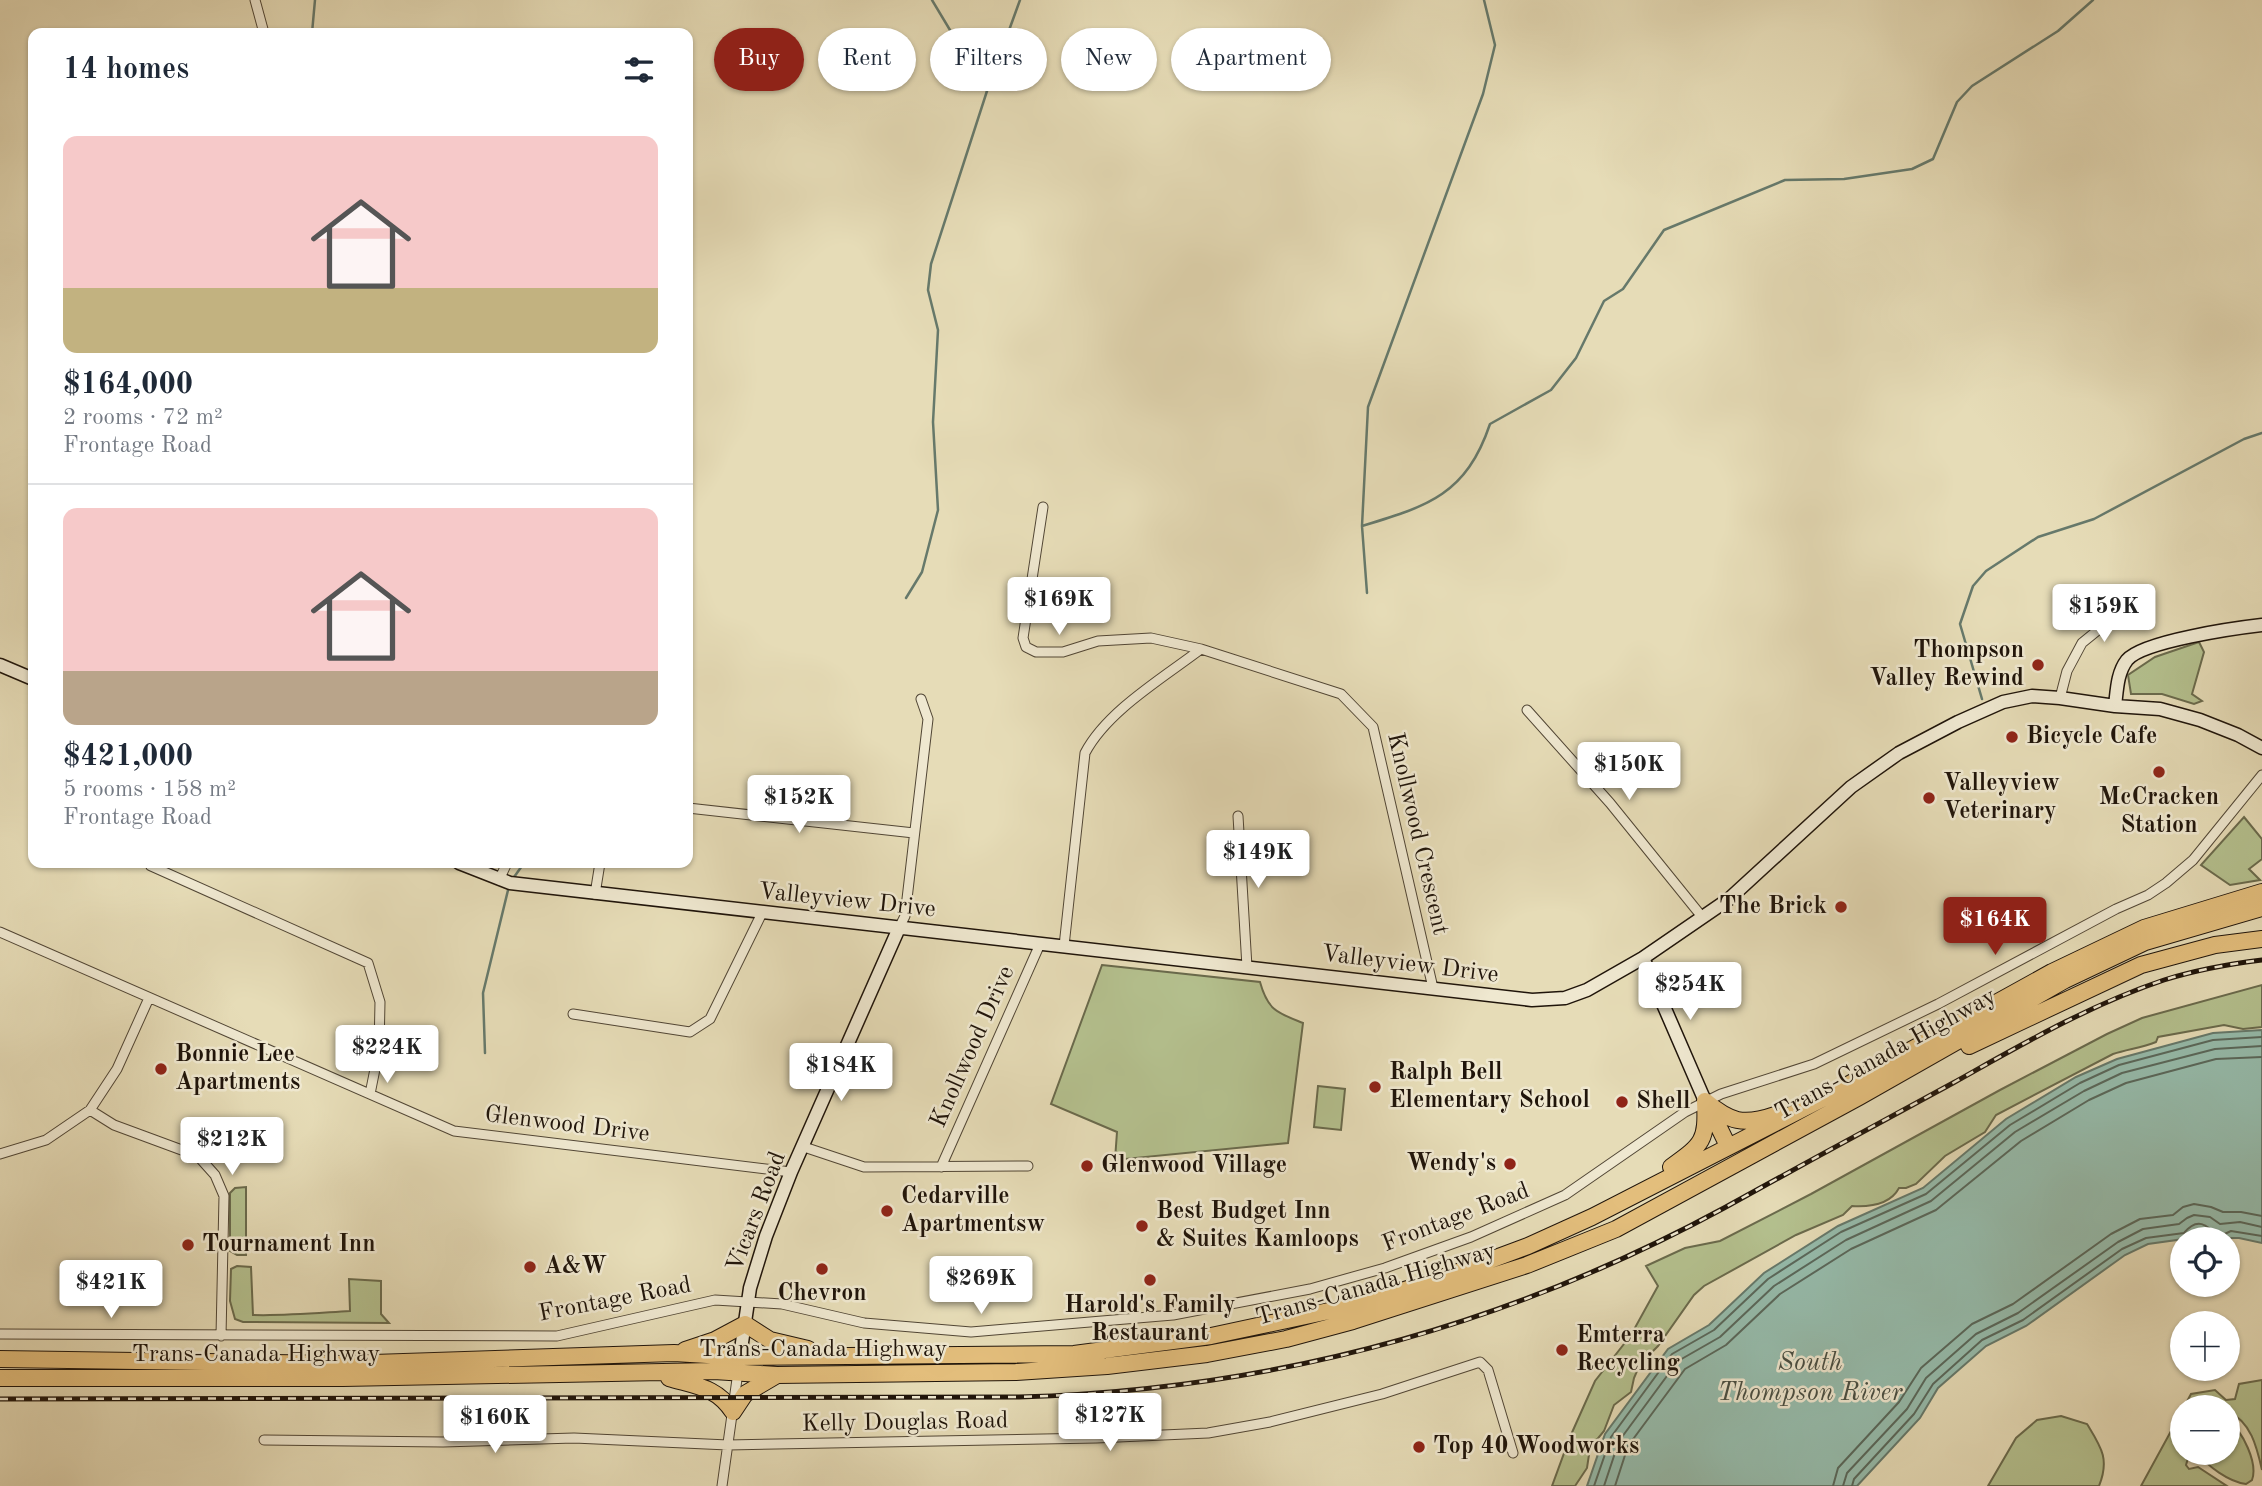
<!DOCTYPE html>
<html lang="en">
<head>
<meta charset="utf-8">
<style>
  :root { --surface:#fff; --page:#f2f2f3; --text:#1f2937; --muted:#747a83; --line:#e0e1e3; --accent:#8f2418 }
  body { margin:0; font-family:"Old Standard TT",serif; background:var(--page); color:var(--text); height:100vh; display:flex; flex-direction:column; font-size:26px; white-space:nowrap }
  * { box-sizing:border-box; margin:0 }
  p { font-size:23px; color:var(--muted) }
  .icon { flex:none; width:38px; height:38px; fill:none; stroke:currentColor; stroke-width:2; stroke-linecap:round; stroke-linejoin:round }
  .map { position:relative; flex:1; overflow:hidden }
  .details { position:absolute; left:28px; top:28px; width:665px; height:840px; display:flex; flex-direction:column; background:var(--surface); border-radius:14px; box-shadow:0 2px 5px #0004 }
  .details>* { flex:none }
  .top-card { position:absolute; left:714px; top:28px; width:665px; height:63px; display:flex; gap:14px }
  .tools { position:absolute; left:2170px; top:1227px; display:grid; gap:14px }
  .tools a { display:grid; place-items:center; width:70px; height:70px; border-radius:50%; background:var(--surface); box-shadow:0 2px 5px #0004; font-size:35px }
  .price { position:absolute; translate:-50% -60px; padding:0 16px; border-radius:7px; background:#fff; color:#222; font-size:23px; line-height:46px; filter:drop-shadow(0 2px 4px #0008) }
  .price::after { content:''; position:absolute; left:50%; top:42px; width:21px; height:16px; margin-left:-10px; background:inherit; clip-path:polygon(0 0,100% 0,50% 100%) }
  .price.selected { background:var(--accent); color:#fff }
  ul { padding:0; list-style:none }
  li { display:grid; align-content:center; gap:14px; height:371px; padding:0 35px }
  li+li { border-top:2px solid var(--line) }
  li span { display:grid; place-items:center; height:217px; border-radius:14px; color:#555 }
  li>.icon { margin-inline-start:auto }
  span .icon { width:126px; height:126px; fill:#fffc; stroke-width:1 }
  li b { font-size:30px }
  h2 { display:flex; justify-content:space-between; align-items:center; height:84px; padding:0 35px; font-size:30px }
  .tag { padding:0 24px; border-radius:32px; background:var(--surface); box-shadow:0 2px 5px #0004; font-size:24px; line-height:63px }
  .tag.selected { background:var(--accent); color:#fff }
  .map>svg:first-child { display:block }
</style>
</head>
<body>
<div class="map">
<svg width="2262" height="1486" viewBox="0 0 2262 1486">
  <rect width="100%" height="100%" fill="#e6dcb7"/>
  <filter id="stains"><feTurbulence type="fractalNoise" baseFrequency=".00286" numOctaves="4"/><feColorMatrix values="0 0 0 0 .2 0 0 0 0 .09 0 0 0 0 .02 0 0 0 .5 -.17"/></filter>
  <radialGradient id="worn" r=".72"><stop offset=".6" stop-color="#630" stop-opacity="0"/><stop offset="1" stop-color="#630" stop-opacity=".3"/></radialGradient>
  <path fill="#b4c08e" stroke="#6a6a4c" stroke-width="2" d="M2199,642L2204,652L2192,694L2202,701L2194,704L2162,694H2131L2128,675L2155,657Z
    M2244,817L2262,839V859L2249,869L2260,880L2230,885L2201,865Z
    M1102,965L1260,982C1268,1011 1278,1013 1303,1023L1288,1143L1115,1160L1117,1132L1051,1104Z
    M2262,985V1027L2243,1029L2224,1025L2158,1037L2156,1042C2141,1048 2128,1049 2113,1054L1996,1115L1985,1132L1945,1156L1916,1184L1906,1188H1899C1890,1205 1869,1207 1852,1206L1843,1215L1796,1235L1704,1286L1694,1295L1658,1346L1640,1364L1634,1378L1631,1392L1614,1405L1604,1431L1590,1448L1587,1468L1575,1486H1552L1570,1437L1595,1381L1631,1335L1658,1286L1646,1266L1685,1248L1720,1241L1811,1194L2000,1090L2107,1034L2142,1018Z
    M1318,1086L1345,1089L1341,1130L1314,1127Z
    M246,1187V1255H237L230,1251V1193L235,1188Z
    M237,1266L251,1267L253,1315C285,1316 317,1313 350,1311L349,1279L381,1281V1314L389,1323L243,1322L235,1319L230,1301L231,1269Z
    M2262,1380V1470C2257,1448 2251,1421 2228,1412V1407H2184L2191,1394L2215,1390L2226,1400L2235,1399L2239,1384Z
    M2182,1411V1452L2188,1453L2189,1455L2186,1465L2189,1469L2198,1467L2227,1486H2141Z
    M2061,1416L2087,1424C2101,1447 2110,1459 2099,1486H1988L2016,1438L2037,1420Z
    M2228,1422C2243,1430 2258,1464 2252,1480L2246,1484C2229,1482 2207,1466 2198,1453L2228,1452Z"/>
  <path fill="#96bcac" stroke="#66796b" stroke-width="2" d="M2262,1030V1243L2239,1238H2210L2206,1232L2195,1231L2191,1238L2148,1244L2125,1255L2026,1326L1986,1346L1938,1388L1920,1418L1857,1486H1587L1605,1434L1668,1349L1709,1325L1764,1273L1838,1226L1923,1188L2006,1119L2076,1077L2117,1059L2213,1033Z"/>
  <g fill="none" stroke-linecap="round" stroke-linejoin="round">
    <path stroke="#5a685b" stroke-width="2" d="M1594,1486L1611,1437L1672,1354L1714,1330L1768,1279L1841,1232L1926,1194L2010,1125L2080,1083L2119,1065L2213,1040L2262,1037
      M1604,1486L1619,1441L1678,1361L1720,1337L1774,1286L1846,1240L1931,1201L2015,1132L2084,1091L2122,1073L2215,1049L2262,1046
      M1615,1486L1628,1446L1685,1369L1726,1345L1780,1294L1851,1249L1936,1210L2021,1141L2089,1100L2126,1083L2216,1059L2262,1057
      M1833,1486L1838,1468L1899,1402L1921,1368L1972,1324L2013,1304L2111,1234L2140,1219L2173,1215L2183,1207L2194,1204L2211,1207L2223,1212H2241L2262,1216
      M1843,1486L1847,1473L1907,1409L1926,1378L1976,1334L2018,1313L2118,1242L2143,1229L2179,1224L2187,1218L2194,1215L2210,1217L2220,1224L2240,1222L2262,1227
      M1852,1486L1854,1479L1914,1414L1933,1384L1982,1340L2023,1320L2122,1249L2146,1238L2184,1233C2197,1217 2207,1224 2218,1237L2231,1231L2262,1236"/>
    <path stroke="#66796b" stroke-width="2.5" d="M932,0L986,90
      M312,33L315,0
      M1362,526C1428,506 1466,495 1490,424L1551,390L1576,358L1604,301L1623,289L1664,230L1785,180L1844,179L1912,169L1933,159L1957,102L1972,86L2058,31L2093,0
      M1367,593L1362,526L1368,407L1483,94L1495,45L1484,0
      M906,598L922,572L938,510L933,422L938,330L928,290L931,264L987,91L1020,0
      M1982,699L1960,624L1973,586L1986,571L2038,537L2094,519L2244,439L2262,433
      M512,880L524,863
      M485,1053L483,993L509,886"/>
    <defs>
      <path id="street" d="M255,0L264,33
        M1043,507L1023,638L1026,647L1036,652H1063L1098,641L1151,638L1201,649
        M2060,698L2067,671L2082,643L2146,591
        M1527,710L1610,803L1703,918
        M688,808L914,833
        M1238,816L1247,967
        M152,863L151,866L368,963L380,1002L379,1049L370,1094
        M499,880L507,863
        M595,894L600,863
        M899,928L905,916L928,719L921,699
        M0,932L454,1131L791,1172
        M1064,946L1085,753C1107,711 1163,678 1201,649L1341,694L1373,727L1433,988
        M573,1014L690,1032L710,1019L762,913
        M90,1110L114,1125L198,1156L215,1175L224,1196L221,1336
        M804,1147L864,1167L1028,1166
        M0,1154L46,1140L90,1110L117,1069L149,998
        M941,1167L1040,944
        M0,1334L557,1336L715,1300L782,1304L864,1323L971,1332L1173,1315L1310,1289L1385,1268L1471,1237L1565,1195L1685,1112L1721,1094L1814,1064L1938,1004L2116,909L2148,895L2166,883L2193,860L2262,775
        M264,1440L443,1442L574,1438L728,1445L1096,1438L1208,1433L1270,1422L1382,1394L1480,1362L1488,1370L1513,1453
        M722,1486L738,1372"/>
      <path id="secondary" d="M0,665L33,679
        M2115,706C2117,690 2117,673 2127,660C2143,641 2236,628 2262,625
        M459,863L510,883L1532,1000L1565,998L1587,990L1643,958L1729,899L1851,787L1899,753L1958,722L2003,702L2032,696L2060,698L2115,706L2160,709L2200,720L2238,735L2262,748
        M1643,958L1705,1101
        M739,1363L750,1288L766,1236L791,1172L899,928"/>
      <path id="highway" d="M1969,1046L2141,965L2215,945L2262,939
        M1705,1101C1730,1122 1743,1126 1775,1115
        M1710,1109L1728,1146
        M1671,1167C1703,1144 1707,1141 1705,1101
        M685,1350L715,1340L745,1324L770,1340L808,1349
        M0,1359L343,1364L674,1353L740,1357L1074,1354L1211,1336L1357,1305L1442,1278L1528,1246L1592,1217L1826,1097L2052,972L2144,928L2262,892
        M0,1378H343L714,1371L777,1375L1016,1372L1107,1366L1207,1354L1286,1339L1353,1321L1527,1265L1616,1229L1859,1097L2065,980L2145,942L2262,908
        M669,1378C696,1386 717,1387 733,1412L745,1394L777,1375"/>
    </defs>
    <use href="#street" stroke="#514635" stroke-width="11"/>
    <use href="#secondary" stroke="#1f140a" stroke-width="15"/>
    <use href="#highway" stroke="#1f140a" stroke-width="18"/>
    <use href="#street" stroke="#efe8d0" stroke-width="9"/>
    <use href="#secondary" stroke="#efe8d0" stroke-width="12"/>
    <use href="#highway" stroke="#e3be7c" stroke-width="16"/>
    <defs>
      <path id="rail" d="M0,1399L1019,1397C1270,1390 1503,1328 1724,1208C1800,1166 1877,1124 1953,1083C2021,1045 2089,1005 2164,980C2196,970 2229,964 2262,960"/>
    </defs>
    <use href="#rail" stroke="#1f140a" stroke-width="5"/>
    <use href="#rail" stroke="#efe8d0" stroke-width="2.5" stroke-dasharray="8" stroke-linecap="butt"/>
  </g>
  <g fill="#8f2418" stroke="#efe8d0" stroke-width="2.5">
    <circle cx="2038" cy="665" r="7"/>
    <circle cx="2012" cy="737" r="7"/>
    <circle cx="2159" cy="772" r="7"/>
    <circle cx="1929" cy="798" r="7"/>
    <circle cx="1841" cy="907" r="7"/>
    <circle cx="161" cy="1069" r="7"/>
    <circle cx="1375" cy="1087" r="7"/>
    <circle cx="1622" cy="1102" r="7"/>
    <circle cx="1510" cy="1164" r="7"/>
    <circle cx="1087" cy="1166" r="7"/>
    <circle cx="887" cy="1211" r="7"/>
    <circle cx="1142" cy="1226" r="7"/>
    <circle cx="188" cy="1245" r="7"/>
    <circle cx="530" cy="1267" r="7"/>
    <circle cx="822" cy="1269" r="7"/>
    <circle cx="1150" cy="1280" r="7"/>
    <circle cx="1562" cy="1350" r="7"/>
    <circle cx="1419" cy="1447" r="7"/>
  </g>
  <g text-anchor="middle" dominant-baseline="central" stroke-width="5" stroke-linejoin="round" paint-order="stroke">
    <g font-size="24" font-weight="bold" fill="#1f140a" stroke="#efe8d0" text-anchor="start">
      <text x="2024" y="651" text-anchor="end">Thompson<tspan x="2024" dy="28">Valley Rewind</tspan></text>
      <text x="2026" y="737">Bicycle Cafe</text>
      <text x="1943" y="784">Valleyview<tspan x="1943" dy="28">Veterinary</tspan></text>
      <text x="2159" y="798" text-anchor="middle">McCracken<tspan x="2159" dy="28">Station</tspan></text>
      <text x="1827" y="907" text-anchor="end">The Brick</text>
      <text x="175" y="1055">Bonnie Lee<tspan x="175" dy="28">Apartments</tspan></text>
      <text x="1389" y="1073">Ralph Bell<tspan x="1389" dy="28">Elementary School</tspan></text>
      <text x="1636" y="1102">Shell</text>
      <text x="1496" y="1164" text-anchor="end">Wendy's</text>
      <text x="1101" y="1166">Glenwood Village</text>
      <text x="901" y="1197">Cedarville<tspan x="901" dy="28">Apartmentsw</tspan></text>
      <text x="1156" y="1212">Best Budget Inn<tspan x="1156" dy="28">&amp; Suites Kamloops</tspan></text>
      <text x="202" y="1245">Tournament Inn</text>
      <text x="544" y="1267">A&amp;W</text>
      <text x="822" y="1294" text-anchor="middle">Chevron</text>
      <text x="1150" y="1306" text-anchor="middle">Harold's Family<tspan x="1150" dy="28">Restaurant</tspan></text>
      <text x="1576" y="1336">Emterra<tspan x="1576" dy="28">Recycling</tspan></text>
      <text x="1433" y="1447">Top 40 Woodworks</text>
    </g>
    <g font-size="24" fill="#1f140a" stroke="#efe8d0">
      <text transform="translate(1417 834) rotate(77)">Knollwood Crescent</text>
      <text transform="translate(847 901) rotate(6)">Valleyview Drive</text>
      <text transform="translate(1410 965) rotate(7)">Valleyview Drive</text>
      <text transform="translate(973 1047) rotate(-66)">Knollwood Drive</text>
      <text transform="translate(1886 1055) rotate(-29)">Trans-Canada Highway</text>
      <text transform="translate(567 1125) rotate(7)">Glenwood Drive</text>
      <text transform="translate(757 1212) rotate(-69)">Vicars Road</text>
      <text transform="translate(1456 1218) rotate(-21)">Frontage Road</text>
      <text transform="translate(1376 1285) rotate(-16)">Trans-Canada Highway</text>
      <text transform="translate(615 1300) rotate(-11)">Frontage Road</text>
      <text x="823" y="1350">Trans-Canada Highway</text>
      <text x="256" y="1355">Trans-Canada Highway</text>
      <text transform="translate(905 1423) rotate(-1)">Kelly Douglas Road</text>
    </g>
    <g font-size="26" font-style="italic" fill="#494f43" stroke="#efe8d0">
      <text x="1810" y="1363">South<tspan x="1810" dy="30">Thompson River</tspan></text>
    </g>
  </g>
  <rect width="100%" height="100%" filter="url(#stains)"/>
  <rect width="100%" height="100%" fill="url(#worn)"/>
</svg>
<div class="tools">
<a><svg class="icon" aria-label="locate" viewBox="0 0 24 24"><circle cx="12" cy="12" r="6"/><path d="M12 2v4M12 18v4M2 12h4M18 12h4"/></svg></a>
<a>+</a>
<a>−</a>
</div>
<b class="price" style="left:1059px;top:637px">$169K</b>
<b class="price" style="left:2104px;top:644px">$159K</b>
<b class="price" style="left:1629px;top:802px">$150K</b>
<b class="price" style="left:799px;top:835px">$152K</b>
<b class="price" style="left:1258px;top:890px">$149K</b>
<b class="price selected" style="left:1995px;top:957px">$164K</b>
<b class="price" style="left:1690px;top:1022px">$254K</b>
<b class="price" style="left:387px;top:1085px">$224K</b>
<b class="price" style="left:841px;top:1103px">$184K</b>
<b class="price" style="left:232px;top:1177px">$212K</b>
<b class="price" style="left:981px;top:1316px">$269K</b>
<b class="price" style="left:111px;top:1320px">$421K</b>
<b class="price" style="left:1110px;top:1453px">$127K</b>
<b class="price" style="left:495px;top:1455px">$160K</b>
<div class="top-card">
<a class="tag selected">Buy</a>
<a class="tag">Rent</a>
<a class="tag">Filters</a>
<a class="tag">New</a>
<a class="tag">Apartment</a>
</div>
<section class="details">
<h2>14 homes<svg class="icon" aria-label="filters" viewBox="0 0 24 24"><path d="M4 7h16M4 17h16"/><circle cx="9" cy="7" r="2"/><circle cx="15" cy="17" r="2"/></svg></h2>
<ul>
<li><span style="background:linear-gradient(#f6c9c9 70%,#c2b280 0)"><svg class="icon" aria-label="home" viewBox="0 0 24 24"><path d="M3 11l9-7 9 7M6 9v11h12V9"/></svg></span><div><b>$164,000</b><p>2 rooms · 72 m²</p><p>Frontage Road</p></div></li>
<li><span style="background:linear-gradient(#f6c9c9 75%,#b9a48a 0)"><svg class="icon" aria-label="home" viewBox="0 0 24 24"><path d="M3 11l9-7 9 7M6 9v11h12V9"/></svg></span><div><b>$421,000</b><p>5 rooms · 158 m²</p><p>Frontage Road</p></div></li>
</ul>
</section>
</div>
</body>
</html>
